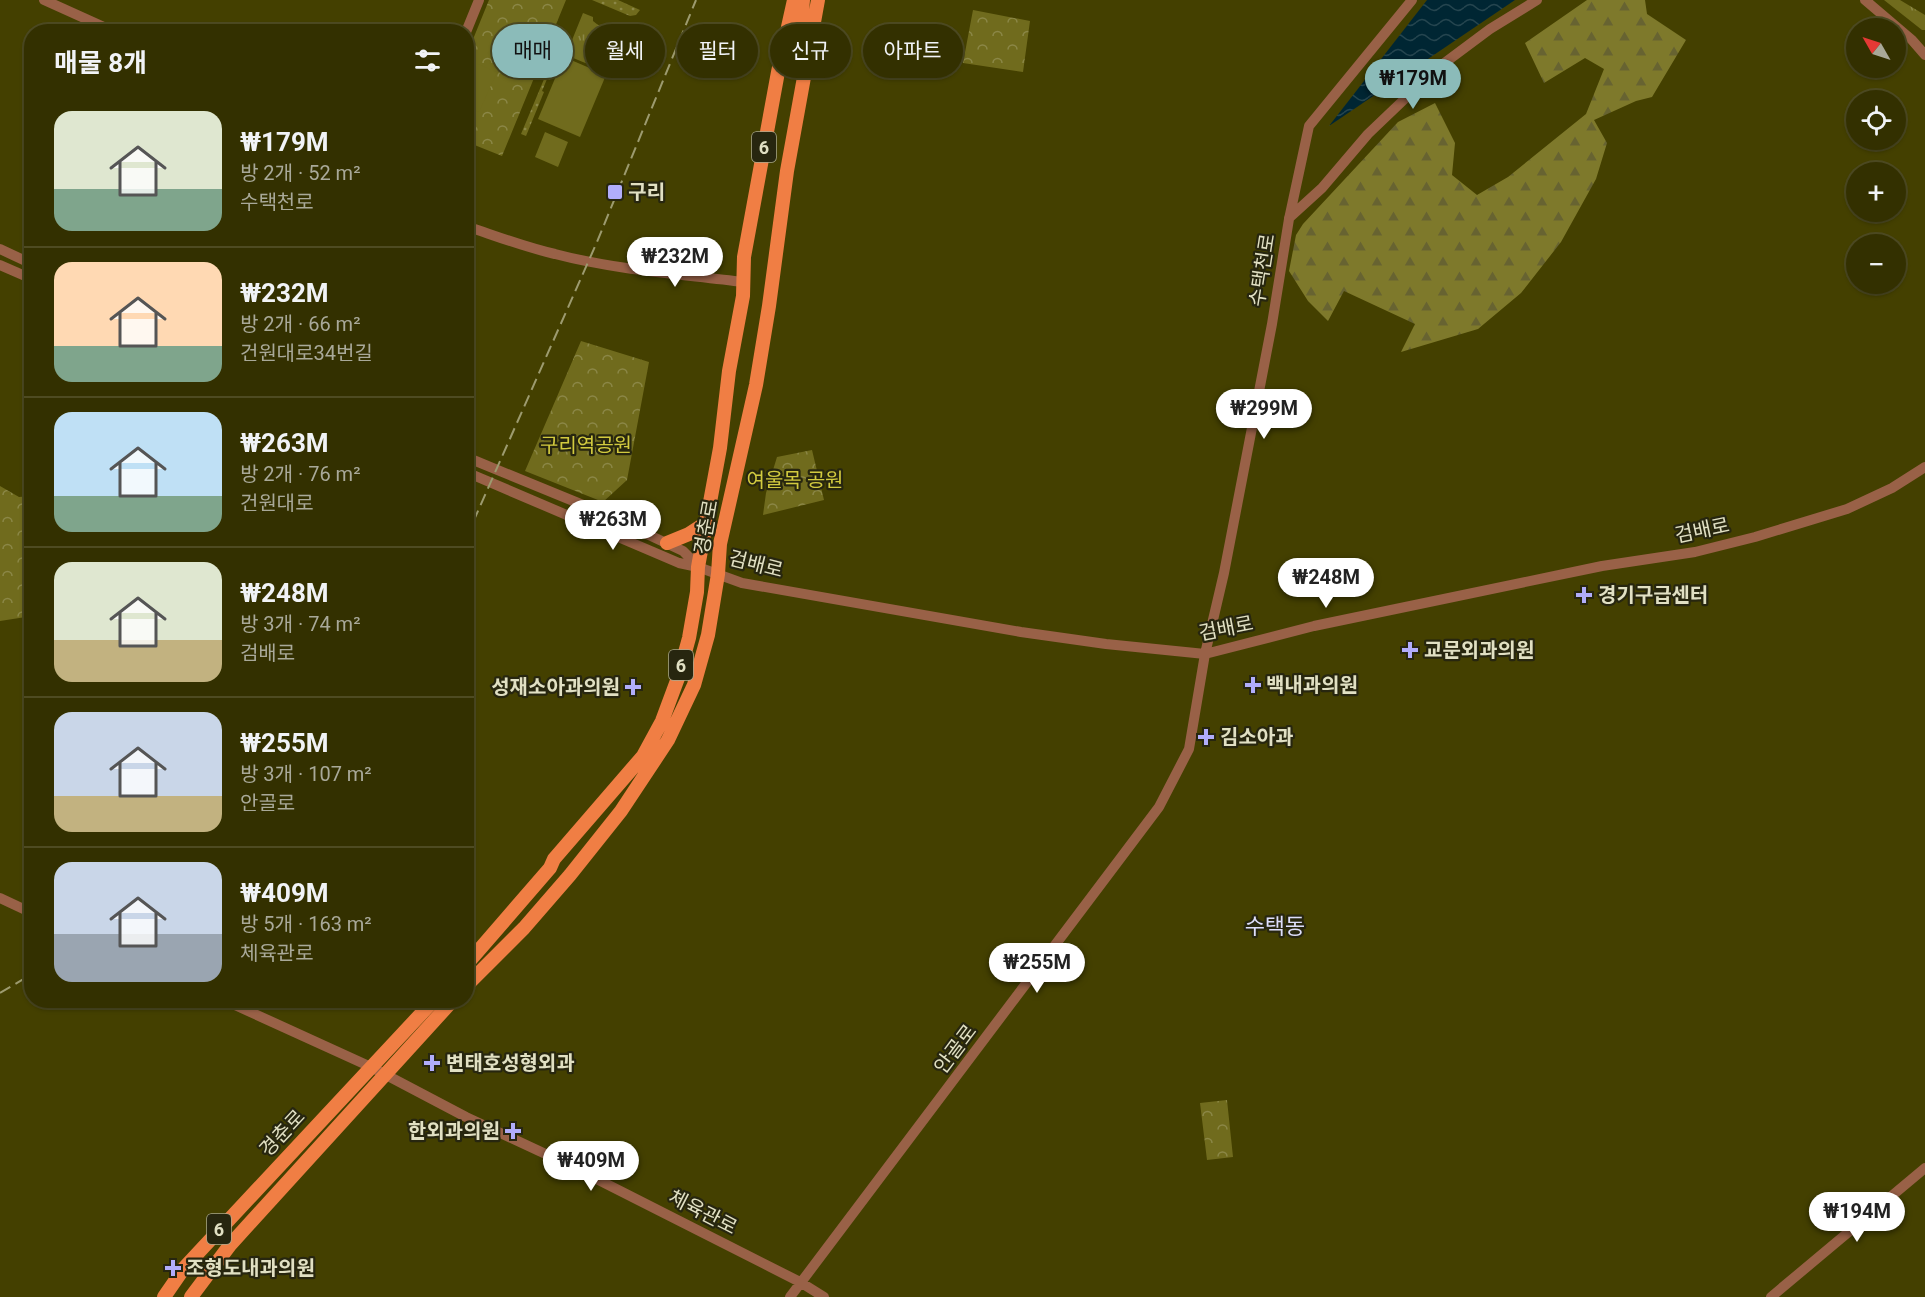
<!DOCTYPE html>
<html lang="ko">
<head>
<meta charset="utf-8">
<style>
  :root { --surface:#333000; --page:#3e3c0f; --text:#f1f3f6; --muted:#a9a999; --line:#4e4b22; --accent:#8bbbb9 }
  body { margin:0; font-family:Roboto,"Noto Sans KR",sans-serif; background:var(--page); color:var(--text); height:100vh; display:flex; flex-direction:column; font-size:22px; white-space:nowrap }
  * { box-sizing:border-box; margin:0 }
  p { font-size:20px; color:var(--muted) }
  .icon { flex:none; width:33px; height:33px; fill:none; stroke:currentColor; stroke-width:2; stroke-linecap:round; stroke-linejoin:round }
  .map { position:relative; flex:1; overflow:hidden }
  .side { position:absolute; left:24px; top:24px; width:450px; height:984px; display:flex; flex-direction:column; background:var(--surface); border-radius:24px; box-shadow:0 2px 4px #0004,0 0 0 2px var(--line) }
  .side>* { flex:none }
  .hud { position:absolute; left:492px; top:24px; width:570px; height:54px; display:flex; gap:12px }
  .needle { width:39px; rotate:309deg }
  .controls { position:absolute; left:1846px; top:18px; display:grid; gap:12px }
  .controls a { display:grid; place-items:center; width:60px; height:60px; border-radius:50%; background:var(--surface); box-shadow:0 2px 4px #0004,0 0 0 2px var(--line); font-size:30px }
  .price { position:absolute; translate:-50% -51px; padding:0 14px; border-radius:21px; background:#fff; color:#222; font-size:20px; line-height:39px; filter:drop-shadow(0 2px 3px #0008) }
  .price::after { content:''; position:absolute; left:50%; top:36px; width:18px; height:14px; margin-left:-9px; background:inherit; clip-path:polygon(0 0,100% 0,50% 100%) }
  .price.on { background:var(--accent); color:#111 }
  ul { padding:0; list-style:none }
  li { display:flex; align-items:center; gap:18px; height:150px; padding:0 30px }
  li+li { border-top:2px solid var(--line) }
  li span { display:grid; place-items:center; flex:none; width:168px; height:120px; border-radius:18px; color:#555 }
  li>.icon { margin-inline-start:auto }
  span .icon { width:72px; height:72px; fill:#fffc; stroke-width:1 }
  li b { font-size:26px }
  h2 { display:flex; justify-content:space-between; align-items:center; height:72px; padding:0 30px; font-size:26px }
  .tag { padding:0 21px; border-radius:27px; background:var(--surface); box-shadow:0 2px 4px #0004,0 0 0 2px var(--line); font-size:21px; line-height:54px }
  .tag.on { background:var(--accent); color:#111 }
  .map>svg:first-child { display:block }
</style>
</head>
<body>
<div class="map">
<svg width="1925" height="1297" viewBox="0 0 1925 1297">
  <defs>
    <pattern id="grass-tufts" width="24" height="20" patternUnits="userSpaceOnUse" patternTransform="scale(1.5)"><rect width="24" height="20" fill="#706b1d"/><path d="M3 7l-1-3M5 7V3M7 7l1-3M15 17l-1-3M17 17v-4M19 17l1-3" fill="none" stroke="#8b8747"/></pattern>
    <pattern id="forest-firs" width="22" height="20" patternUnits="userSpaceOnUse" patternTransform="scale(1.5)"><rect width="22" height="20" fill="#7e792b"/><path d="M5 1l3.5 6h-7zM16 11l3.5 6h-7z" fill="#676331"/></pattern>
    <pattern id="park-crowns" width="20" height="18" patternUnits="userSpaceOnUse" patternTransform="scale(1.5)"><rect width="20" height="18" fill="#706b1d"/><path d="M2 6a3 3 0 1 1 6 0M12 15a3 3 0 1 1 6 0" fill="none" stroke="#8b8747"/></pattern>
    <pattern id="garden-dots" width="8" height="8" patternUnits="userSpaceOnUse" patternTransform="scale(1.5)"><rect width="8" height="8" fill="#706b1d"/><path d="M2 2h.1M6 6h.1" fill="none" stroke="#8b8747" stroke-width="1.8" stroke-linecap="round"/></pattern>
    <pattern id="water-waves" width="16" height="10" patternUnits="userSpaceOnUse" patternTransform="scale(1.5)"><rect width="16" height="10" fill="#002633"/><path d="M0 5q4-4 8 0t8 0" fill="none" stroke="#25454f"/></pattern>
  </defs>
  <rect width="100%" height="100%" fill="#444000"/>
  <path fill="url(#grass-tufts)" d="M1884,0H1900L1925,15V30H1922Z
    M583,13L593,17V21L598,25L610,24L624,30L607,72L566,55Z"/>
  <path fill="url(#forest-firs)" d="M1587,0H1645L1647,14L1686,40L1652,97L1636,101L1594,120L1607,143L1596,179L1561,242L1521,293L1478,329L1401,352L1415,324L1344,291L1328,321L1308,301L1289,271L1296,235L1303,224L1398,122L1435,103L1455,143L1452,175L1477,195L1508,177L1586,114L1604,69L1585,58L1544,83L1525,43Z"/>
  <path fill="url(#park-crowns)" d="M489,0H566L502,156L467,142V54Z
    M973,10L1030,21L1023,72L963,63Z
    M581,341L649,362L627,480L603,502L525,471Z
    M812,450L824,500L763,515L766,493L777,457Z
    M0,486L19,497L31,496L32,616L0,621Z
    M1227,1100L1233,1157L1207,1160L1200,1103Z"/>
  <path fill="url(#garden-dots)" d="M592,0H618L640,10L636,15L630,16Z
    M555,53L560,56L550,80L547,79L542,91L544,92L526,136L521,134Z"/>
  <path fill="#706b1d" d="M564,57L606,75L580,137L538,119Z
    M475,63L497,72L479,112L467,107V82Z
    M545,132L568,142L558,167L535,157Z"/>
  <path fill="url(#water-waves)" d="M1427,0H1515L1329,126Z"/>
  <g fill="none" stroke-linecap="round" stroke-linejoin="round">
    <path stroke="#996147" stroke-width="10" d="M44,0L115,32
      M1865,0L1912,40L1925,55
      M466,32L479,0
      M1289,218L1322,188L1368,134L1435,70L1490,29L1537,0
      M466,226C496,236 524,247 555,254C616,270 680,274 743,282
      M0,249L32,264
      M0,265L32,279
      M466,457L600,512L683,551L698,566
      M466,472L679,563L698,567L742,583L1021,632L1106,644L1205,654L1314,626L1602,566L1695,552L1755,537L1847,509L1892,488L1925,467
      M0,898L32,913
      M224,1000L371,1067L466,1117L567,1164L800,1282L824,1297
      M790,1297L1159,807L1189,749L1205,654L1224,573L1272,324L1289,219L1309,126L1412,0
      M1771,1297L1925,1168"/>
    <path stroke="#f07e44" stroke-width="14" d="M799,46L803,0
      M667,543L689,534L706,523
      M466,965L550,868L554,859L643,756L662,721L678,678L689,638L697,592L698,567L720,448L729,371L743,296L744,257L778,72L794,0
      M466,986L524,928L570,875L621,811L668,740L694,685L708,635L718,574L720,544L756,385L769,306L787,171L818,0
      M164,1297L184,1268L434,1000
      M191,1297L230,1245L453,1000"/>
    <path stroke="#9d9b6f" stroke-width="2" stroke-dasharray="12 6" stroke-linecap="butt" d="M466,538L597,242L696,0
      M0,993L32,974"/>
  </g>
  <g fill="#b1adfa" stroke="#27260f" stroke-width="2">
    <rect x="607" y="184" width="16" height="16" rx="3"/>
    <path d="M1581 586h6v6h6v6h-6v6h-6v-6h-6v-6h6z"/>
    <path d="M1407 641h6v6h6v6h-6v6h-6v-6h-6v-6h6z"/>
    <path d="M1250 676h6v6h6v6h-6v6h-6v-6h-6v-6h6z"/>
    <path d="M630 678h6v6h6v6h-6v6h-6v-6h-6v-6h6z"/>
    <path d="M1203 728h6v6h6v6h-6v6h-6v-6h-6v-6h6z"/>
    <path d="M429 1054h6v6h6v6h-6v6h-6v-6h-6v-6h6z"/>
    <path d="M510 1122h6v6h6v6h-6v6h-6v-6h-6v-6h6z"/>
    <path d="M170 1259h6v6h6v6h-6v6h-6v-6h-6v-6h6z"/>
  </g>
  <g text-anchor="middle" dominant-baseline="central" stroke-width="4.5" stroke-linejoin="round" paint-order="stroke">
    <g fill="#27260f" stroke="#a9a88d" stroke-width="1.5">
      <rect x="752" y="132" width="24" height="30" rx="4.5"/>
      <rect x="669" y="650" width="24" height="30" rx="4.5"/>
      <rect x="207" y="1214" width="24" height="30" rx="4.5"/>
    </g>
    <g font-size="18" font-weight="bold" fill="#e1e0c3">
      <text x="764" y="147">6</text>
      <text x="681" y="665">6</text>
      <text x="219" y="1229">6</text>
    </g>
    <g font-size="20" font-weight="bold" fill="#e1e0c3" stroke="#27260f" text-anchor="start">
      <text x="628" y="192">구리</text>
      <text x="1598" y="595">경기구급센터</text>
      <text x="1424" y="650">교문외과의원</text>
      <text x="1266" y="685">백내과의원</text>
      <text x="620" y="687" text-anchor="end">성재소아과의원</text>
      <text x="1220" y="737">김소아과</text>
      <text x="446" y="1063">변태호성형외과</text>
      <text x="500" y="1131" text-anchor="end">한외과의원</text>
      <text x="186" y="1268">조형도내과의원</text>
    </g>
    <g font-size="20" fill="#e1e0c3" stroke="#27260f">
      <text transform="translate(1262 270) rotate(-81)">수택천로</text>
      <text transform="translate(706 527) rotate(-80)">경춘로</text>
      <text transform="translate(1702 530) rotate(-12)">검배로</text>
      <text transform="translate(756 564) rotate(14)">검배로</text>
      <text transform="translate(1226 628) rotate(-11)">검배로</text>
      <text transform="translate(955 1049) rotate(-53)">안골로</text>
      <text transform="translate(282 1133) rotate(-47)">경춘로</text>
      <text transform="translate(703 1212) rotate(27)">체육관로</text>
    </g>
    <g font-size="20" fill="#d2ca3f" stroke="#27260f">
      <text x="586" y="445">구리역공원</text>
      <text x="795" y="480">여울목 공원</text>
    </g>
    <g font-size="22" fill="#dedefb" stroke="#27260f">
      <text x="1275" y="926">수택동</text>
    </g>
  </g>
</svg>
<div class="controls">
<a><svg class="needle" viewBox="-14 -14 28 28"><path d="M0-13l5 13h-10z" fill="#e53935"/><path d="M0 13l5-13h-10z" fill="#a9a999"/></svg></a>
<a><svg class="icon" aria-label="locate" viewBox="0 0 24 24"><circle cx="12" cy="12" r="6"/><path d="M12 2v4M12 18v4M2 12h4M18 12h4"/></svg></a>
<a>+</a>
<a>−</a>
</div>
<b class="price on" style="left:1413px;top:110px">₩179M</b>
<b class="price" style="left:675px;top:288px">₩232M</b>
<b class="price" style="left:1264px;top:440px">₩299M</b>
<b class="price" style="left:613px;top:551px">₩263M</b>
<b class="price" style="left:1326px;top:609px">₩248M</b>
<b class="price" style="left:1037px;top:994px">₩255M</b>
<b class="price" style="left:591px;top:1192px">₩409M</b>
<b class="price" style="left:1857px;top:1243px">₩194M</b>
<div class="hud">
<a class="tag on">매매</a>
<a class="tag">월세</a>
<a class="tag">필터</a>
<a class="tag">신규</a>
<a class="tag">아파트</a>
</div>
<section class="side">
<h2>매물 8개<svg class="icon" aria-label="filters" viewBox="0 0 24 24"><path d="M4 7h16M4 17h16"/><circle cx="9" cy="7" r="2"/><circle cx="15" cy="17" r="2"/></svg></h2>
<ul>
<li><span style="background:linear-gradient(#dfe7d0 65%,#7fa58c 0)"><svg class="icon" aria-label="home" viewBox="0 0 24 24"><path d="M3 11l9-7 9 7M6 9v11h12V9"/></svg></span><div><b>₩179M</b><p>방 2개 · 52 m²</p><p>수택천로</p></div></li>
<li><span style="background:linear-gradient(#ffd9b3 70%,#7fa58c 0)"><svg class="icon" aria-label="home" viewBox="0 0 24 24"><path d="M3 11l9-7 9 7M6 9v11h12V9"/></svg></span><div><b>₩232M</b><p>방 2개 · 66 m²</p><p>건원대로34번길</p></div></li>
<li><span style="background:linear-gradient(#bfe0f5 70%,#7fa58c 0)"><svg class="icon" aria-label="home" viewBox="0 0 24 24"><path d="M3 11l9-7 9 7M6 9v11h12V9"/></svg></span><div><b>₩263M</b><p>방 2개 · 76 m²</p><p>건원대로</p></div></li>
<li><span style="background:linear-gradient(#dfe7d0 65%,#c2b280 0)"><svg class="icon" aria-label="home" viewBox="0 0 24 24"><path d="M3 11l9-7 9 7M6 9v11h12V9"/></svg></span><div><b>₩248M</b><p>방 3개 · 74 m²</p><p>검배로</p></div></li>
<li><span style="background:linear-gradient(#c9d6e8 70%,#c2b280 0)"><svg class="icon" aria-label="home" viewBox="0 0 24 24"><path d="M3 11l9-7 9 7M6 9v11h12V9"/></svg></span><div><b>₩255M</b><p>방 3개 · 107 m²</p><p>안골로</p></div></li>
<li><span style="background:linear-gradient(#c9d6e8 60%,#9aa5b1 0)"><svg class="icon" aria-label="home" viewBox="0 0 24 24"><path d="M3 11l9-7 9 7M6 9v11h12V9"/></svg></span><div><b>₩409M</b><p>방 5개 · 163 m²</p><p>체육관로</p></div></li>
</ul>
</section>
</div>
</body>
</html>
